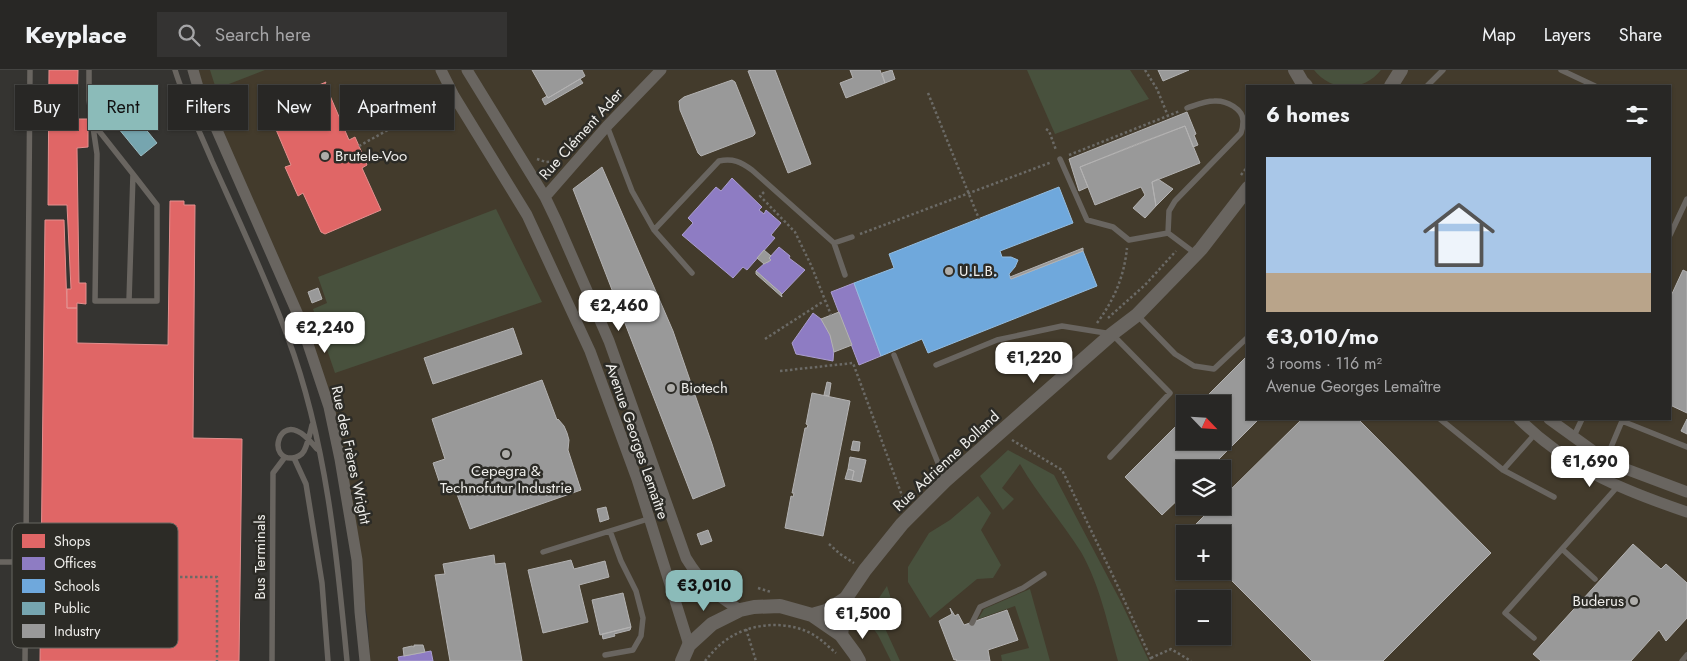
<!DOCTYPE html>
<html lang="en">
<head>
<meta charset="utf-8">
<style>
  :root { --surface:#282725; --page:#343332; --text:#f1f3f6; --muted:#a5a5a7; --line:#444442; --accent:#8bbbb9 }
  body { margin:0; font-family:Jost,sans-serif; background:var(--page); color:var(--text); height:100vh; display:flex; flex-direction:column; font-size:19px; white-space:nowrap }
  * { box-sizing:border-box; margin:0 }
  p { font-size:16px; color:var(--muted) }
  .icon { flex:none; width:28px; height:28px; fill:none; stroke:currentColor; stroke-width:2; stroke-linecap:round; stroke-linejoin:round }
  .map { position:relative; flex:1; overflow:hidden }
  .sheet { position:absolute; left:1246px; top:15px; width:425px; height:335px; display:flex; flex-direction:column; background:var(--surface); border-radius:0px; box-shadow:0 1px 4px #0004,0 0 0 1px var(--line) }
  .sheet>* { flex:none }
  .banner { position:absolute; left:15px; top:15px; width:475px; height:45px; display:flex; gap:10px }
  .needle { width:32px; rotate:115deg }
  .buttons { position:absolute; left:1176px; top:325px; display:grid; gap:10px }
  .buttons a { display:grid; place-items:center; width:55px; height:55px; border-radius:0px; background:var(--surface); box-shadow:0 1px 4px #0004,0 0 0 1px var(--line); font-size:25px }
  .price { position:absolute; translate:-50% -42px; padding:0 11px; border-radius:10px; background:#fff; color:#222; font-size:16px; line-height:32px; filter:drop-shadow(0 1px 2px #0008) }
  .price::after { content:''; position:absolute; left:50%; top:30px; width:15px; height:11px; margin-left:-8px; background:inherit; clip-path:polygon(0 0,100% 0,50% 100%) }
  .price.selected { background:var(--accent); color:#111 }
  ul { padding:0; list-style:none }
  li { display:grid; align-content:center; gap:10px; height:265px; padding:0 20px }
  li+li { border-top:1px solid var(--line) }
  li span { display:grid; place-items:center; height:155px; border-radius:0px; color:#555 }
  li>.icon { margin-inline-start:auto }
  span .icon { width:90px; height:90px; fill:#fffc; stroke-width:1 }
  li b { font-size:21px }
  h2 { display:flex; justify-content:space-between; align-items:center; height:60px; padding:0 20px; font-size:21px }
  .chip { padding:0 18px; border-radius:0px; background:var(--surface); box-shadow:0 1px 4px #0004,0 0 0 1px var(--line); font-size:18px; line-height:45px }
  .chip.selected { background:var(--accent); color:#111 }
  header { display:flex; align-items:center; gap:30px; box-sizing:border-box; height:70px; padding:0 25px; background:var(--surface); border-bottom:1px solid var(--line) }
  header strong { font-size:24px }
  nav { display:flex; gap:28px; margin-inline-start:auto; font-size:18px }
  .search { width:350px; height:45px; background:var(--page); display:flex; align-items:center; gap:12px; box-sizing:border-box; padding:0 18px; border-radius:0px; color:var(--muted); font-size:19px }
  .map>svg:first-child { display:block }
</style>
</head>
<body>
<header>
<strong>Keyplace</strong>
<div class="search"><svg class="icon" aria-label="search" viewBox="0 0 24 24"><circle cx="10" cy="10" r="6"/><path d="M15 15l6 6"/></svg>Search here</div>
<nav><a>Map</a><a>Layers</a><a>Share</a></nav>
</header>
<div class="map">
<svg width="1687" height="591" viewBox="0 0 1687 591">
  <rect width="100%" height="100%" fill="#353431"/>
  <path fill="#433b2c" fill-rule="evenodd" d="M193,0H1687V591H370L368,552L340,389L329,337ZM1248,16H1670V349H1248ZM1185,334H1222V371H1185ZM1185,399H1222V436H1185ZM1185,464H1222V501H1185ZM1185,529H1222V566H1185Z"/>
  <path fill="#48513d" d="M210,0H265L216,19Z
    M1027,0H1130L1149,29L1055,64Z
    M1314,0H1381C1364,22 1331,22 1314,0Z
    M496,139L542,232L335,303L313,239L327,233L318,207Z
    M1008,380L1054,405L1121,532L1149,591H1118C1108,555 1100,515 1081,482C1062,452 1038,425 1020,394L1002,418L1014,429L1003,440L980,406Z
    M978,426L991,443L981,460L1001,495L993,508L977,509L930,548L908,512V497L929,463L950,450Z
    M887,516L891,529L878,543L900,591H891L878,565L870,554L871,540Z
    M1030,519L1050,591H1002L1001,585L1029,578L1015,536L978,549L984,539Z"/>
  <path fill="#e06666" stroke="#e48f8e" d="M49,0H78L77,49H88V77L77,78L79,213H86V234L77,233V238H67V219H71L67,135H48Z
    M326,12L325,14L349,70L355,67L359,76L367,95L362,98L381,140L325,164L321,162L303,123L298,126L285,97L291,95L269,43L271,36Z
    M170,131H184V135H195L193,368L242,369L239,591H40L45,150H64L67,238H77V273L168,275Z"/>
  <path fill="#8e7cc3" stroke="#ab9ecf" d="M732,108L762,137L759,140L764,144L766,140L781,153L771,165L775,168L747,200L743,197L733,208L682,165L693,153L688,148L716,117L721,121Z
    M779,177L790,186L789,188L805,200L782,224L756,201L766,192L767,193L771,190L769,188Z
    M854,213L881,286L859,295L831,222Z
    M813,243L821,249L830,265L834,278L833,291L796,284L792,273Z
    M431,581L433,591H399L398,587Z"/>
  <path fill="#6fa8dc" stroke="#95bde0" d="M1059,117L1073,153L1000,181L1002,187H1011L1018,190L1015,197L1009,204L1011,209L1083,181L1097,216L928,283L922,269L881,286L854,213L894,198L889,184Z"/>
  <path fill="#76a5af" stroke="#9abbc1" d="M116,23L157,73L141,86L100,36Z"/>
  <path fill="#999" stroke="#b3b2b2" d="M532,0H582L585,6L548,28Z
    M752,0H775L811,94L788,103L748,1Z
    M850,0H880L885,13L846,28L840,13L853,8Z
    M892,0L895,9L885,13L882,3Z
    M1158,0H1189L1163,11Z
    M580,9L583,13L545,35L542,29L547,26L548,28Z
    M732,10L735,12L755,62V64L753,66L701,86L698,83L680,40L679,31L684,27Z
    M1187,42L1196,64L1194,65L1198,75L1193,77L1185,56L1137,74L1080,97L1088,117L1079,121L1069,89Z
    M1185,56L1200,93L1152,112L1156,136L1145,148L1133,138L1145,125L1141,117L1095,135L1080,97Z
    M602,97L673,261L712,374L725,416L693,429L573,119Z
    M1158,109L1173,119L1156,136L1152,112Z
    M1083,178V181L1011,209L1010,207Z
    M764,180L771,186L769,188L771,190L764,194L757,188Z
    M1683,200L1687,202V343L1670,335V228Z
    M756,201L781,223L782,227L756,204Z
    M318,218L322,229L312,233L308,222Z
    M839,242L852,275L834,282L830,265L821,249Z
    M513,258L522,284L433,314L424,288Z
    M1248,285V349H1259L1209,399H1185V423L1162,445L1125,407L1185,347V371H1222V334H1199Z
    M542,310L557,350L558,349L564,356L567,363L569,370L568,380L581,420L470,459L455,419L443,423L433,393L445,389L432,349Z
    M827,312L831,313L829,326L824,325Z
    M812,323L850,331L823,466L785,458L791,426L793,427L794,423H792L805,358H807L808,355L806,354Z
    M1302,349H1358L1491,483L1383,591H1312L1222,501V464H1186L1214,436H1222V428Z
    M1687,349V364L1681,361Z
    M853,371L860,372L859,381L851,380Z
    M850,387L866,390L861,412L852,410L854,401L848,399Z
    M848,399L854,401L852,410L845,409Z
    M606,437L609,449L600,452L597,439Z
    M708,460L712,471L701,475L697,464Z
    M1633,474L1661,499L1666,494L1687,513V548L1666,571L1659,560L1631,591H1541L1533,584Z
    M494,485L495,494L505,493L522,591H450L435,505L445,504L443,494Z
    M571,490L574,499L605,491L609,507L579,515L588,552L543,563L528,500Z
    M623,523L631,557L600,565L592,530Z
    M950,538L955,546L958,544L964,555L1007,540L1018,570L988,580L990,591H956V589L954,590L939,551L952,544Z
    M631,557L630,560L614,564L615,566L603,569L602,564Z
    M414,575H423L425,582L404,586L403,578L412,576L414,577Z"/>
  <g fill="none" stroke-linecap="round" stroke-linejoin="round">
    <path stroke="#6b6a66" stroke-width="2.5" stroke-dasharray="2.5 2.5" stroke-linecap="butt" d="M1145,0L1157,19L1168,46
      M928,23L979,149
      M1046,59L1049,61L1056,80
      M359,76L415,45
      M1069,85L1180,41
      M537,89L546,92L558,91
      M1241,105L1248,96
      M764,122L760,126L795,162L811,195L831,245
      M860,164L1052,92
      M1108,248L1145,215L1176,181
      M1097,253C1114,230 1124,207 1127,178
      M765,269L824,231
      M780,301L853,293L904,431
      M1012,370L1062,400L1114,508L1152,591
      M829,474L840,484L854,493
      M145,507H217V591
      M758,518L771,522
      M746,559L756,591
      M1151,588L1171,579L1191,591
      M705,591C710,585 715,579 721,574C747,551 794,548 821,570C826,574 831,579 836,583"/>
    <path stroke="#696560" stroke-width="5.5" d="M89,0V30L97,84L95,231H129L133,104L92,52
      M175,0C185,32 199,60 212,91C238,149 266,208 288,268C326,370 337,484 347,591
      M1561,0L1595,16
      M1427,16L1443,0
      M1187,38C1196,35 1205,31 1214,31C1226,30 1244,39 1243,52C1243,55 1242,60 1241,63L1175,131L1169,141L1168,163L1196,184
      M607,56L632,121L654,160L692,203
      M1060,89L1087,150L1113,157L1129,170L1168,163
      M654,160L719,91C733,88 741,92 752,100L834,173L852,167
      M1670,165L1687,129
      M834,173L845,205
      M129,231H157V135L133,104
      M1137,245L1175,284L1194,296L1214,299L1248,267
      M894,285L945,410
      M936,295L997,270L1062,256L1112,264L1170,323L1110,387
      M1440,349L1503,400L1554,427
      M312,355C310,363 308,373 304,381C302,385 296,388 292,388C269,389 277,352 297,361C305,364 311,372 317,379
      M1573,368L1582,349
      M294,388L306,414L322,513L328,591
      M1606,389L1622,351L1687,377
      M1503,400L1535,364
      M1562,479L1595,509
      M543,482L648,449
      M0,492H26
      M972,553L980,537L1023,518L1044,504
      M1534,568L1505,543L1618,416
      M605,585L633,580L641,566L643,548L636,521L621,491L610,461
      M25,591L30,0
      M272,591L273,403L285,387
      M1682,591L1687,585"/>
    <path stroke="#696560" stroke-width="11" d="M193,0L198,17L299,247L329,337L340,389L357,490L360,542L365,591
      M441,0L454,26L527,145L590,281L637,409L689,575
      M467,0L545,127L557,152L609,271L686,488C702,514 714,524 740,540
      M545,127L607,56L661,0
      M1519,349C1571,399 1619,419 1687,442
      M1549,349L1610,393L1687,422"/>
    <path stroke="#696560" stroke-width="14" d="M1295,0L1302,12L1306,16
      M1391,16L1401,0
      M812,545L826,541L846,528L865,500L902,454L945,411L1112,264L1137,245L1201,179L1248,118
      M841,565L846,528
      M682,591L689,575L712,554L740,540L754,537L780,536L812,545L841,565L855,584L859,591"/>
  </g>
  <g fill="#aeadaa" stroke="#2c2b26" stroke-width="2">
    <circle cx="325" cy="86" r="5"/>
    <circle cx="949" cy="201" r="5"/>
    <circle cx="671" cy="318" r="5"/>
    <circle cx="506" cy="384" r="5"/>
    <circle cx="1634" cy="531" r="5"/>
  </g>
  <g text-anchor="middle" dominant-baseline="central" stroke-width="5" stroke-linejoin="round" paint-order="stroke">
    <g font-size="15" fill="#efeeeb" stroke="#2c2b26">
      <text transform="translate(581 64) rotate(-48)">Rue Clément Ader</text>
      <text transform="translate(637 371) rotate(71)">Avenue Georges Lemaître</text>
      <text transform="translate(351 385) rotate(78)">Rue des Frères Wright</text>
      <text transform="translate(946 391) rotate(-43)">Rue Adrienne Bolland</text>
      <text transform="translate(260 487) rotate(-90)">Bus Terminals</text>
    </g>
    <g font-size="15" fill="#efeeeb" stroke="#2c2b26" text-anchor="start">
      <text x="335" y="86">Brutele-Voo</text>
      <text x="959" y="201">U.L.B.</text>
      <text x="681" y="318">Biotech</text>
      <text x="506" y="401" text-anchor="middle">Cepegra &amp;<tspan x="506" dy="17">Technofutur Industrie</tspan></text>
      <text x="1624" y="531" text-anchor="end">Buderus</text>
    </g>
  </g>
  <rect x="12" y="453" width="166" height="125" rx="8" fill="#2c2b26" stroke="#666661" stroke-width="1"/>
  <rect x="22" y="464" width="23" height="14" fill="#e06666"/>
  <rect x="22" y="487" width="23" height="13" fill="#8e7cc3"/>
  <rect x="22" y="509" width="23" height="14" fill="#6fa8dc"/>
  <rect x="22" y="532" width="23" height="13" fill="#76a5af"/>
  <rect x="22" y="554" width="23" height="14" fill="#999"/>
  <g font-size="14" fill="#efeeeb">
    <text x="54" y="476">Shops</text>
    <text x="54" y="498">Offices</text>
    <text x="54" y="521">Schools</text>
    <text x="54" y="543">Public</text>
    <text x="54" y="566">Industry</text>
  </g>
</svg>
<div class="buttons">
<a><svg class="needle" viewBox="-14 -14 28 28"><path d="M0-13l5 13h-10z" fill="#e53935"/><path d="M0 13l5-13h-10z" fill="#a5a5a7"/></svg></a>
<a><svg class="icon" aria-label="layers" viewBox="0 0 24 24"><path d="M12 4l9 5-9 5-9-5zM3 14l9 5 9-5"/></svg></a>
<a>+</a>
<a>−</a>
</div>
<b class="price" style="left:619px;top:262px">€2,460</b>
<b class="price" style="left:325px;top:284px">€2,240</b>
<b class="price" style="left:1034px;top:314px">€1,220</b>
<b class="price" style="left:1590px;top:418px">€1,690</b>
<b class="price selected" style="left:704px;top:542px">€3,010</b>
<b class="price" style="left:863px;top:570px">€1,500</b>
<div class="banner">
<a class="chip">Buy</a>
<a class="chip selected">Rent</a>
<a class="chip">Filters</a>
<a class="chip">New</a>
<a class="chip">Apartment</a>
</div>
<section class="sheet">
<h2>6 homes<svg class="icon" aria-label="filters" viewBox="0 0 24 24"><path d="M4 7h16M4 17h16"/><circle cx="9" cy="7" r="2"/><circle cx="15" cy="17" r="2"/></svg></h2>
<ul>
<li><span style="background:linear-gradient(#a9c7e8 75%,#b9a48a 0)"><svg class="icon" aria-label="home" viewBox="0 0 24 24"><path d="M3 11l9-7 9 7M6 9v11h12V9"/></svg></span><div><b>€3,010/mo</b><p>3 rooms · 116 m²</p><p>Avenue Georges Lemaître</p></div></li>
</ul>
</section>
</div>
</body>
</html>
